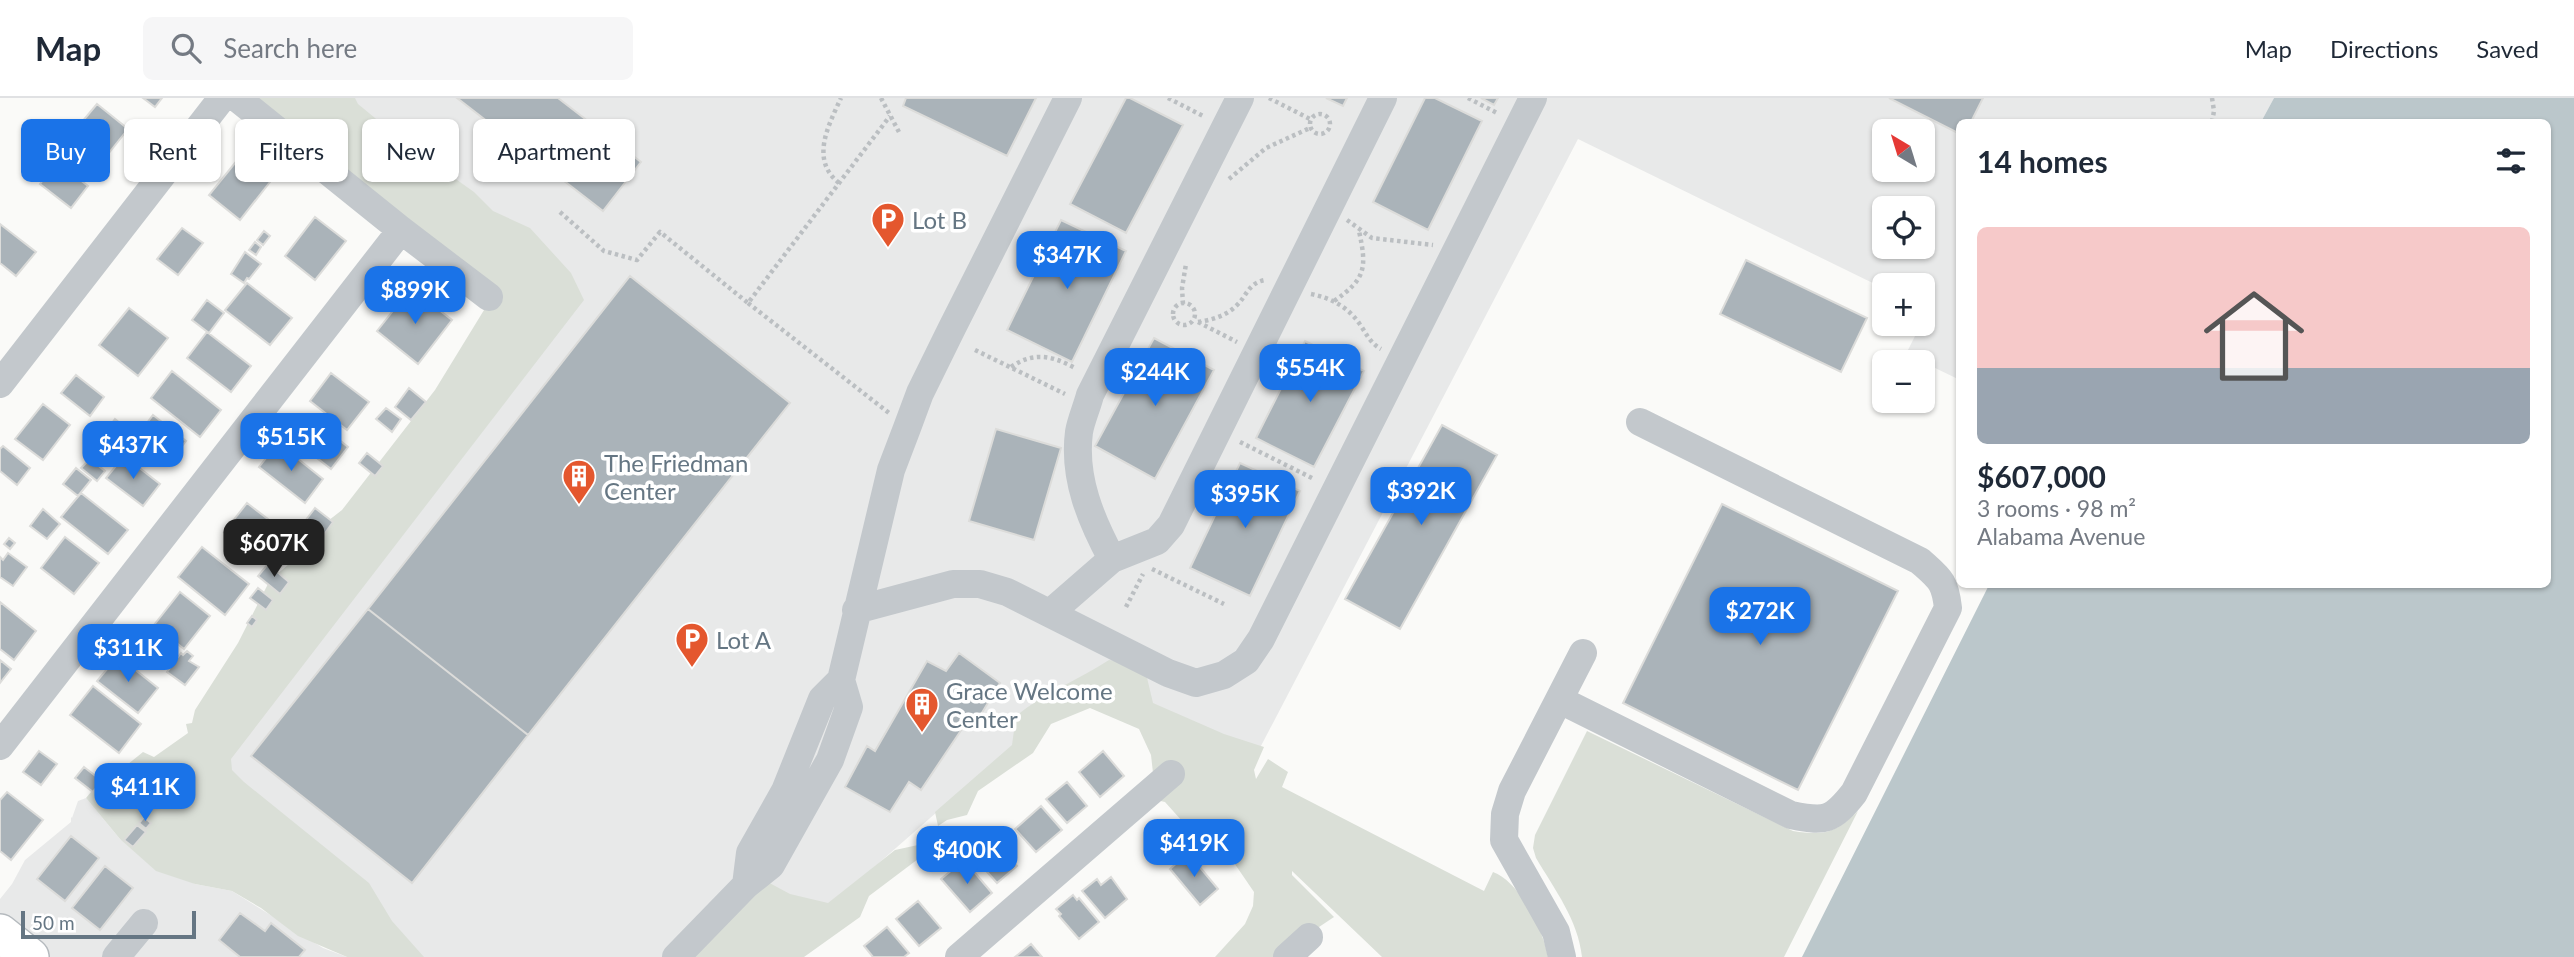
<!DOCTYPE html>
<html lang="en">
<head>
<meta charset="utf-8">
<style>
  :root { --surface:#fff; --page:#f6f6f7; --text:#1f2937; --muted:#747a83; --line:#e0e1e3; --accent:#1a73e8 }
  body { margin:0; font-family:Lato,sans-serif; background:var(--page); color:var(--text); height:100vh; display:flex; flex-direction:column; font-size:26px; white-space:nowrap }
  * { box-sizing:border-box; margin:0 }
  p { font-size:23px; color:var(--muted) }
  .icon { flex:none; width:38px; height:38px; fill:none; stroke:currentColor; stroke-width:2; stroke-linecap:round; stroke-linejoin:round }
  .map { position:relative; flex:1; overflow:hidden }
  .side { position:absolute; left:1956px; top:21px; width:595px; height:469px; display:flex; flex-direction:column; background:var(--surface); border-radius:10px; box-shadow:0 2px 5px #0004 }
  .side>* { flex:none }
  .hud { position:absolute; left:21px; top:21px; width:665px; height:63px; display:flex; gap:14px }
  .needle { width:46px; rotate:322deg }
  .controls { position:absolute; left:1872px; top:21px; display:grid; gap:14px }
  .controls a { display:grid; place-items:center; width:63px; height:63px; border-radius:10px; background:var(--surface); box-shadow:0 2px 5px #0004; font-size:35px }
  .scale { position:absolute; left:21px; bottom:18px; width:175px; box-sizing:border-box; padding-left:7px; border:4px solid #657683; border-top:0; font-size:19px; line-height:24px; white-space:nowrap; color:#657683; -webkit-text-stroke:5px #fff; paint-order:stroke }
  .price { position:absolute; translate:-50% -60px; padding:0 16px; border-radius:14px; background:var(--accent); color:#fff; font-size:23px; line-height:46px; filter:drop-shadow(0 2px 4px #0008) }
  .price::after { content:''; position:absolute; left:50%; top:42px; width:21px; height:16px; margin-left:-10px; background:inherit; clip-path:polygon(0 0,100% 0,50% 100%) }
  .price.selected { background:#222; color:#fff }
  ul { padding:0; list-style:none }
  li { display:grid; align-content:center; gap:14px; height:371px; padding:0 21px }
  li+li { border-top:2px solid var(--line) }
  li span { display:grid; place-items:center; height:217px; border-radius:10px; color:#555 }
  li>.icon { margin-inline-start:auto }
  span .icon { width:126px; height:126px; fill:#fffc; stroke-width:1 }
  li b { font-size:30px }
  h2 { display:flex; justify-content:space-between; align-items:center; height:84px; padding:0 21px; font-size:30px }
  .tag { padding:0 24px; border-radius:10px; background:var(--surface); box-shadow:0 2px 5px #0004; font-size:24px; line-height:63px }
  .tag.selected { background:var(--accent); color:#fff }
  header { display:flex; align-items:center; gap:42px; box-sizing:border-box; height:98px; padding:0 35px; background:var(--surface); border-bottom:2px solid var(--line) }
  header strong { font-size:33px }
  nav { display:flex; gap:38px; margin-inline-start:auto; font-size:24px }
  .search { width:490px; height:63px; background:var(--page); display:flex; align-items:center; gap:18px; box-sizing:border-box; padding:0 24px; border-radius:10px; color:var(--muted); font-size:26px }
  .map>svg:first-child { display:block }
</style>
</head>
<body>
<header>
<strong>Map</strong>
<div class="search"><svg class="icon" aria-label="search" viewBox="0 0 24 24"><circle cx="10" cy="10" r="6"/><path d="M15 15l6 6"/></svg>Search here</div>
<nav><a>Map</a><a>Directions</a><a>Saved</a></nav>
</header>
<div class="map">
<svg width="2574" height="859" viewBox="0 0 2574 859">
  <rect width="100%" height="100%" fill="#fafaf8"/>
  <path fill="#e8e9e9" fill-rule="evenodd" d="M267,0H2274L2261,24H1960V282L1906,256L1921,226H1923L1928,213L1923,210V187H1885V191L1578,41L1227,713L1119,594L1051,614L799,835L764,859H375L153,694L511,196ZM1885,33H1923V72H1885ZM1885,110H1923V149H1885Z
    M86,700L120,741L195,786L232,793L323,850L347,859H33L0,833V801L12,786L25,762L71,724V719L72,720L78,703Z"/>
  <path fill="#dadfd7" d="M235,0H355L358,6L409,48L474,94L493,113L530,130L571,175L584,202L231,661L232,672L244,684L369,785L392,823L424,859H347L298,838L261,810L232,793L195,786L156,773L120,741L86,700L101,682L107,683L143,654L154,659L188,635L186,626L192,625L195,612L238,545L270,482L308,450L306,440L342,412L435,292L492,199Z
    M1109,562L1144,567L1153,605L1224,636L1264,649L1254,672L1256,681L1268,661L1288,674L1282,689L1484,793L1493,774C1520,784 1543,831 1548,859H1382L1292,773V777L1334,819L1307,837L1284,859H1215L1245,826L1253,808L1254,794L1228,756L1191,733L1165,704L1156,702L1151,657L1139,631L1090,610L1051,626L1033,655L978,693L967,717L947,722L938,728L935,714L1012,647L1016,618C1044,595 1078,582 1109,562Z
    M1587,633L1793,733C1825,738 1835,735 1858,713L1784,859H1582C1578,822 1555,792 1536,760L1533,750L1535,737Z
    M940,736L947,743H942L869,798L860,819L804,859H674L751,775L790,796L828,805L895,752L941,742Z"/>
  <path fill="#bbc7cb" d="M2274,0H2574V859H1802L1989,487L2548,486V24H2261Z"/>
  <path fill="#aab3b9" stroke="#dcdcda" stroke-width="2" d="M143,0H162L155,9Z
    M457,0H558L641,64L603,113Z
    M906,0H1036L1007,58L903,8Z
    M1126,0H1130L1183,27L1126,135L1070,106Z
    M1326,0H1347L1343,8Z
    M1425,0H1435L1482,23L1428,132L1373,104Z
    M1481,0H1498L1494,7Z
    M1889,0H1983L1971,24H1960V36Z
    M97,6L128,31L108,56L76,31Z
    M88,45L94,50L92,53L107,64V68L102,70L82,53Z
    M239,60L270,84L240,122L209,97Z
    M57,64L88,88L71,110L40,86Z
    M315,119L346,143L315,182L285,158Z
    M1061,122L1126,153L1072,264L1007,232Z
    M0,126L36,154L16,178L0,165Z
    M182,130L203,145L178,177L157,161Z
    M264,133L270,138L263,147L257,142Z
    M255,144L261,149L256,157L249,152Z
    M245,154L261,166L249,181L247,180L244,185L231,176Z
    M1746,162L1867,220L1841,274L1720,216Z
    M630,178L790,305L528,637L368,511Z
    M247,185L292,220L270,247L225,212Z
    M411,190L452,222L418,266L377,233Z
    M207,202L224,215L209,235L192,222Z
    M129,210L168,240L138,278L99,247Z
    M207,234L251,268L231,294L187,260Z
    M1154,240L1214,272L1155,381L1095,348Z
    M1305,243L1364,273L1314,369L1256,340Z
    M172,273L221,312L200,339L151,300Z
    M331,275L369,304L347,332L310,303Z
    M76,277L104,299L90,318L61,295Z
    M409,290L426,304L411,322L395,309Z
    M43,306L70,327L43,362L15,341Z
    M386,310L401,321L392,334L376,321Z
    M153,317L186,343L168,366L135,341Z
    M312,320L348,349L331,371L294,342Z
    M115,321L132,335L124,345L107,332Z
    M1442,327L1497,357L1400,531L1345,501Z
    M996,331L1061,350L1034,442L969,423Z
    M278,345L323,381L305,405L259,369Z
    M3,348L30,370L17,387L0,373V351Z
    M367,355L383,368L375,378L359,365Z
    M124,358L160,386L143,408L106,380Z
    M90,361L105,373L97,383L81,370Z
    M1240,365L1300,393L1250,498L1190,470Z
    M76,370L91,382L78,398L63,386Z
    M81,395L128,432L108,456L61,419Z
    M247,405L277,428L254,457L224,434Z
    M1722,406L1898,493L1798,692L1623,605Z
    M315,410L333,424L318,445L299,431Z
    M43,411L60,426L47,441L30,428Z
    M65,439L99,465L74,496L41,470Z
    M9,440L15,445L10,451L4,446Z
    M202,449L249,486L225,517L178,479Z
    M8,455L27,469L13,488L0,479V459L3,462Z
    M268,466L289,484L280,496L258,478Z
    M258,490L273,502L266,512L250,500Z
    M180,494L210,518L184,551L154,527Z
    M0,504L36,533L14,562L0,551Z
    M368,511L528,637L412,785L251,658Z
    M252,518L257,522L252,529L247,525Z
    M187,553L193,558L189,563L199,569L185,587L167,574L181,555L183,557Z
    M959,555L1000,585L977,623L970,619L921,692L909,684L890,714L845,689L867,648L875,653L927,563L946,573Z
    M118,558L158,590L138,615L97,583Z
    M0,562L11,571L0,585Z
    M93,588L141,626L119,655L70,617Z
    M39,653L57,666L41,687L23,674Z
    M1103,653L1124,678L1100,699L1079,674Z
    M84,669L102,683L93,694L75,680Z
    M1067,684L1087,708L1067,725L1046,701Z
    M7,694L43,722L11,762L0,753V702Z
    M1041,708L1062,732L1036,754L1015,731Z
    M144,719L151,725L146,731L139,725Z
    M137,727L146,734L133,749L124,742Z
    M986,731L1017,768L997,785L965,749Z
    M71,738L99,760L65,803L37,781Z
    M1188,755L1218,791L1200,807L1170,771Z
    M964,762L992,795L970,814L941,781Z
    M105,768L133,790L100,832L72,810Z
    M1111,779L1127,801L1105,820L1082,793L1097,781L1101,787Z
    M1073,797L1077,802L1079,800L1099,824L1079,841L1059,818L1061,816L1056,811Z
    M918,803L941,830L919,848L896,821Z
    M240,815L265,833L271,825L305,852L299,859H240L219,842Z
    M887,829L909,855L904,859H873L864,848Z
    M1031,846L1042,859H1015Z"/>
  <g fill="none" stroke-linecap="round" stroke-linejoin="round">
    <defs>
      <path id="major" d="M0,835L30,859"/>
    </defs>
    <use href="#major" stroke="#b5babe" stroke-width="40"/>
    <path stroke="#bbbfc2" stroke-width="4.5" stroke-dasharray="3.5 3.5" stroke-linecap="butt" d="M881,0L900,36
      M1168,0L1205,19
      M1269,0L1310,21
      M1468,0L1497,15
      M2212,0L2214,13L2212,24
      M1310 26a10 10 0 1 1 20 0a10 10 0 1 1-20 0Z
      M1229,81L1266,50L1310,30
      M839,85C810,62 828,28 841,0
      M560,114L604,153L637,162L660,134L748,205L890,18
      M1347,122L1372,140L1433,147
      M1311,196C1330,200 1347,208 1359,225C1366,235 1370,245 1381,251
      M1334,203C1366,181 1367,170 1359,133
      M748,205L889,315
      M1173 216a11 11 0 1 1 22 0a11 11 0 1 1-22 0Z
      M1183,206L1182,190L1186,166
      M1198,224C1211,222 1226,218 1236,208C1247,198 1248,185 1265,182
      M1198,224L1237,244
      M975,252L1065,296
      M1011,269C1034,253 1053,258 1075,270
      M1240,344L1314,381
      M1152,471L1224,506
      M1126,509L1143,476"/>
    <path stroke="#c3c8cc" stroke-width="28" d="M237,0L401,132L489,199
      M0,286L222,0
      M1112,461L1157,443L1171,427L1383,0
      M856,512L953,486H980L1007,494L1168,575L1196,585L1224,577L1246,563L1261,541L1533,0
      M1050,515L1112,461C1091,422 1073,380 1079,334C1081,322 1087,309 1090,297L1240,0
      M1560,602L1791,717C1825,724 1832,723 1854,695L1948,510C1945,483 1940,481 1920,463L1640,324
      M0,648L401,132
      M746,787L750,755L785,693L822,601L841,582
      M116,859L144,825
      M676,859L746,787L771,767L830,662L849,609L841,582L891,372L907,330L920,295L951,232L1068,0
      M959,859L1171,676
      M1287,859L1309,839
      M1562,859L1556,834L1504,742L1505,716L1512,693L1583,555"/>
    <use href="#major" stroke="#fff" stroke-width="37"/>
  </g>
  <defs>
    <symbol id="parking-pin" viewBox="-11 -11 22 30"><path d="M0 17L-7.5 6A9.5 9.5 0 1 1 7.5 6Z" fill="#e4572e" stroke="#fff"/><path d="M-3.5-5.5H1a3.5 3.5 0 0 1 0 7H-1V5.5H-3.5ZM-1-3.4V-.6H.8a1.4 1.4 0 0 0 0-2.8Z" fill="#fff"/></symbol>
    <symbol id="building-pin" viewBox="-11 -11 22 30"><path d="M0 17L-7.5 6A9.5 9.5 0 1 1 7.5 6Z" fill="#e4572e" stroke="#fff"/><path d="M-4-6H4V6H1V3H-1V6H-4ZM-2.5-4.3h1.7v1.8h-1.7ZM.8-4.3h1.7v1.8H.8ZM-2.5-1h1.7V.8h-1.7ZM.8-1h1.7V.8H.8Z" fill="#fff"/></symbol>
  </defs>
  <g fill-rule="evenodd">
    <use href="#parking-pin" x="869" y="102" width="38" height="52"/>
    <use href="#building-pin" x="560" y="359" width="38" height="52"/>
    <use href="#parking-pin" x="673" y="522" width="38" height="52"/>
    <use href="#building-pin" x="903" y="587" width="38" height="52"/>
  </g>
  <g text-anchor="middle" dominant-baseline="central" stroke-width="7" stroke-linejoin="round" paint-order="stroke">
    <g font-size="24" fill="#657683" stroke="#fff" text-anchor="start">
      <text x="912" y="121">Lot B</text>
      <text x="604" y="364">The Friedman<tspan x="604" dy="28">Center</tspan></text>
      <text x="716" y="541">Lot A</text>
      <text x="946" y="592">Grace Welcome<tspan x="946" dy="28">Center</tspan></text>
    </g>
  </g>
</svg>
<div class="controls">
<a><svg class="needle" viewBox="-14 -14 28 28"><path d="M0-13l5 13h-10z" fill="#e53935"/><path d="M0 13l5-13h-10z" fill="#747a83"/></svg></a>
<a><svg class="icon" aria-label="locate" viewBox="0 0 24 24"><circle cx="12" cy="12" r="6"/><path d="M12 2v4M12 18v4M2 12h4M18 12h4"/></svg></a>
<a>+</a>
<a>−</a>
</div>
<div class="scale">50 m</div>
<b class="price" style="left:1067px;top:193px">$347K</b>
<b class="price" style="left:415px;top:228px">$899K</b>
<b class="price" style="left:1310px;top:306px">$554K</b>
<b class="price" style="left:1155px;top:310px">$244K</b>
<b class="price" style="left:291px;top:375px">$515K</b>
<b class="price" style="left:133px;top:383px">$437K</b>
<b class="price" style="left:1421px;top:429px">$392K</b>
<b class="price" style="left:1245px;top:432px">$395K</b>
<b class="price selected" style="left:274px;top:481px">$607K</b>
<b class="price" style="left:1760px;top:549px">$272K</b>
<b class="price" style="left:128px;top:586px">$311K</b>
<b class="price" style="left:145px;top:725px">$411K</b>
<b class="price" style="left:1194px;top:781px">$419K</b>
<b class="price" style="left:967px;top:788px">$400K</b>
<div class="hud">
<a class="tag selected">Buy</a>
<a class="tag">Rent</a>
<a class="tag">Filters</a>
<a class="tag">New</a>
<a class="tag">Apartment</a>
</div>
<section class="side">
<h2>14 homes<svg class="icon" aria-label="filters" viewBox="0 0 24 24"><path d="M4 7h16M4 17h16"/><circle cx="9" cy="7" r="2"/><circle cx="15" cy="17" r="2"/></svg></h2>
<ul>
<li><span style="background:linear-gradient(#f6c9c9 65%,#9aa5b1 0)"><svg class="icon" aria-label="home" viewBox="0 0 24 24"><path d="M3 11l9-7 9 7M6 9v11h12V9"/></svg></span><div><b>$607,000</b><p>3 rooms · 98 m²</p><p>Alabama Avenue</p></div></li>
</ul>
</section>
</div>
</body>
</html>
